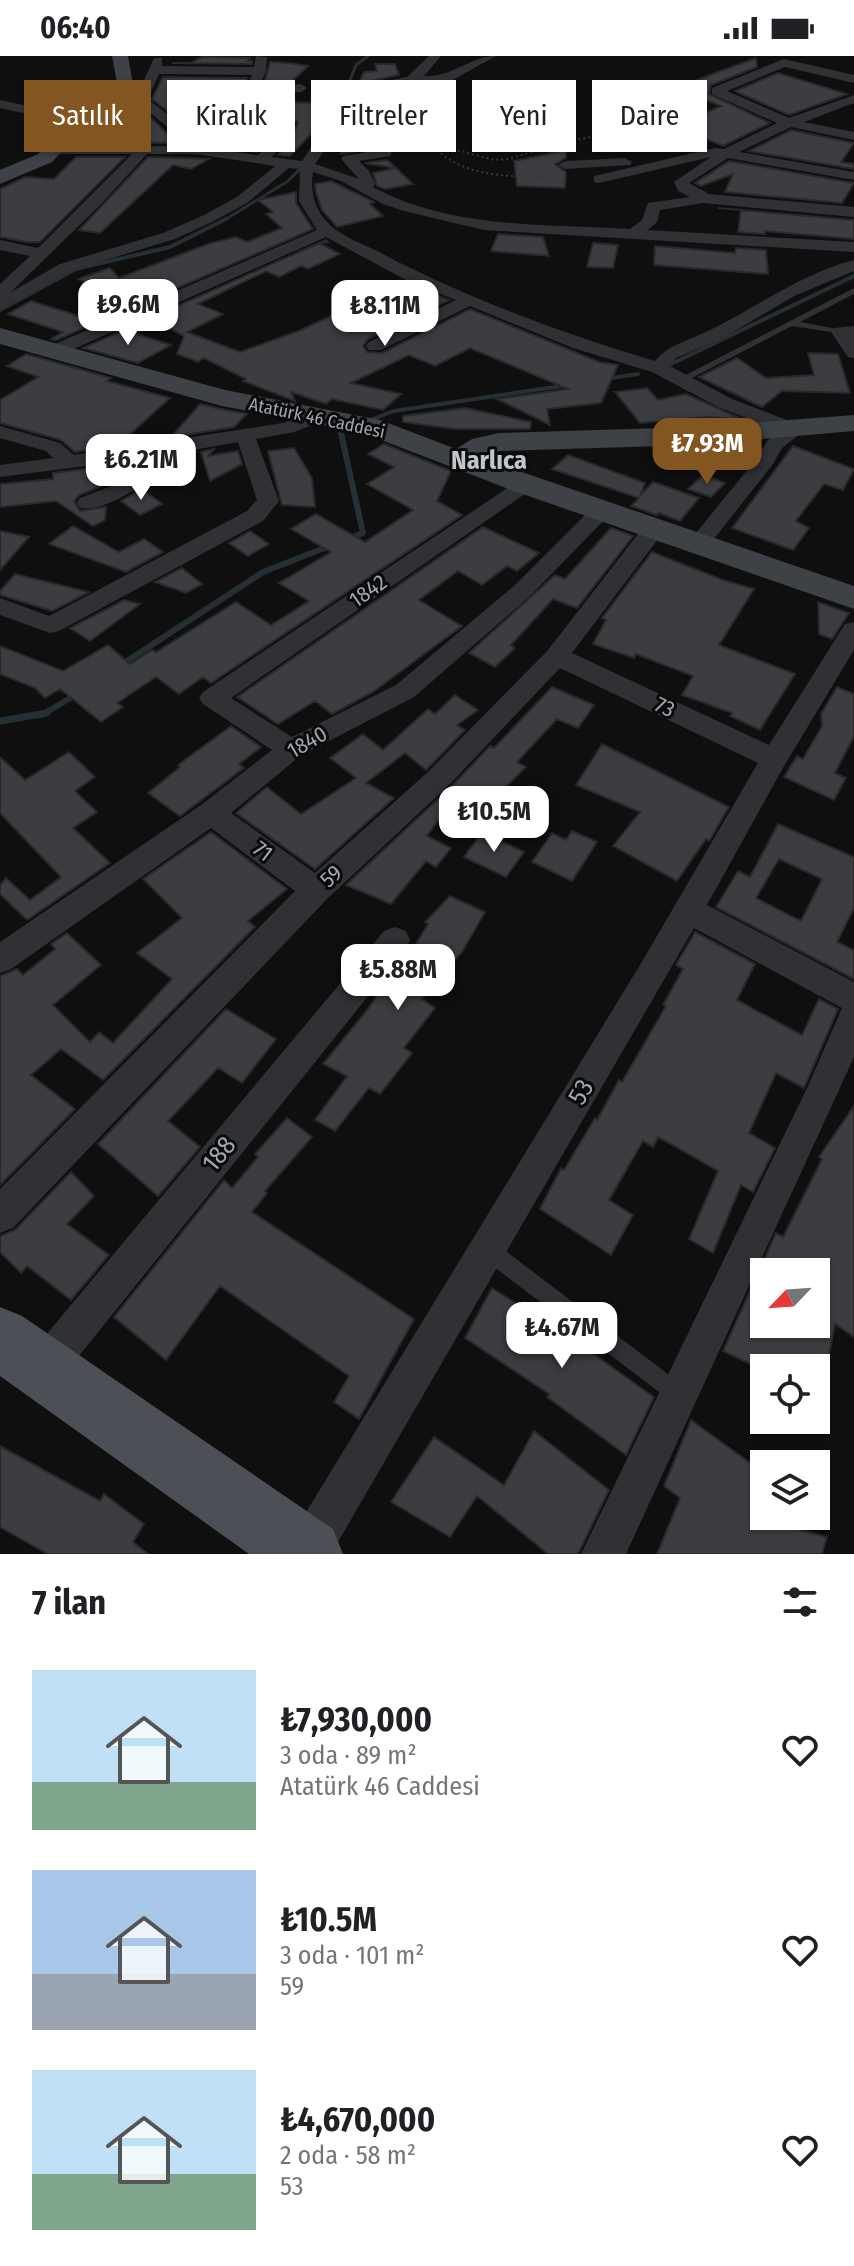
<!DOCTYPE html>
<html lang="tr">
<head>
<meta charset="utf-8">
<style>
  :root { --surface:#fff; --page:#f6f6f6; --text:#202124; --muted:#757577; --accent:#835520 }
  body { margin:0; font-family:"Fira Sans Condensed",sans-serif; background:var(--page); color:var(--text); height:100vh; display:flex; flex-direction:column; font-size:30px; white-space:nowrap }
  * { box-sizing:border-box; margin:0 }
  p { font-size:26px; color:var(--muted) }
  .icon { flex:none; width:44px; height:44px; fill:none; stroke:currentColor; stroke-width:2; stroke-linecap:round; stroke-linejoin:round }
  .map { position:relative; height:1498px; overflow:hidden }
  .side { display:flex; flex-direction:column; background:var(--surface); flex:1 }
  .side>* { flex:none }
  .guide { position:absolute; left:24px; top:24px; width:806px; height:72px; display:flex; gap:16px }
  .needle { width:52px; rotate:245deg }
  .tools { position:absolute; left:750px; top:1202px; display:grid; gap:16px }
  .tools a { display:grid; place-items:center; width:80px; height:80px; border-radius:0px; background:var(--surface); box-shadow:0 2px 6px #0004; font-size:40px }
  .price { position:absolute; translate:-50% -68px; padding:0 18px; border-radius:16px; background:#fff; color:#222; font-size:26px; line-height:52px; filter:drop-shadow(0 2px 4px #0008) }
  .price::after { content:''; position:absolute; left:50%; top:48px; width:24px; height:18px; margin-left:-12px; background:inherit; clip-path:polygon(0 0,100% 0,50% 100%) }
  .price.on { background:var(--accent); color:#fff }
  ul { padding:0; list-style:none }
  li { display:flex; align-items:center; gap:24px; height:200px; padding:0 32px }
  li span { display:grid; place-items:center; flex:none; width:224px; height:160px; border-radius:0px; color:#555 }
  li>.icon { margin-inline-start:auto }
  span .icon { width:96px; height:96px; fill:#fffc; stroke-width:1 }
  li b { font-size:34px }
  h2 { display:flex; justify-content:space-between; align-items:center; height:96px; padding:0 32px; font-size:34px }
  .pill { padding:0 28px; border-radius:0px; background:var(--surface); box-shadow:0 2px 6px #0004; font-size:28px; line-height:72px }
  .pill.on { background:var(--accent); color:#fff }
  .status { display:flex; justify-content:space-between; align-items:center; height:56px; padding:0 40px; background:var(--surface); direction:ltr }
  .status svg { height:22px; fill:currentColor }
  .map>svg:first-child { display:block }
</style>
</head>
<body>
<div class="status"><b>06:40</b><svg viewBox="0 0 49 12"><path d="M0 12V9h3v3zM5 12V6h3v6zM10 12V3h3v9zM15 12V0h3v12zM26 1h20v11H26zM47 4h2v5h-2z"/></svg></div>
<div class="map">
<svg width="854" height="1498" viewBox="0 0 854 1498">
  <rect width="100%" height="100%" fill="#0f0f10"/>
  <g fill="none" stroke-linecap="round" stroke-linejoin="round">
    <path stroke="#252f34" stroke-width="3" d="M340,49L356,9L368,0
      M223,165L288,125L300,113"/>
    <path stroke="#252f34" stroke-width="4" d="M0,254L76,213L170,191L226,163
      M665,311L854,220
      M604,323L638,318
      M365,366L394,355L568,329
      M341,379L340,374L349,371"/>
    <path stroke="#252f34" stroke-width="6" d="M341,377L363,477L347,483
      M121,609L263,516L332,489
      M42,659L77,638"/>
    <path stroke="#252f34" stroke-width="7" d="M0,665L47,657"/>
  </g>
  <path fill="#3b3d40" stroke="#29292c" stroke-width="2" fill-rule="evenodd" d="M202,1L250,2L248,5H252V8L172,7H191Z
    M756,2L757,11L711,29L709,38L770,67L723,90L676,70L721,50L675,32Z
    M270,6L288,7L308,10L291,26L264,28Z
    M375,8H395L399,19L358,28L364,16L377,15Z
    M778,17L847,38L789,59L735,35Z
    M163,21L247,22L214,90L199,87L183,67L152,43Z
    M404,34L407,42L387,43L400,61L368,64L357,46L364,40Z
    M277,40L272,46L321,47L311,78L290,100L278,99L290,85L298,66L287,58L280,61L271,81L257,96L234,91L257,41Z
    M131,54L144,55L177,87L82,86L93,70Z
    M791,74L854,87L841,106L854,108V113L749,95Z
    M340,77L362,80L374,92L341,98Z
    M566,94V102L555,108L566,116L565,132L517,130L514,105Z
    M76,101H125L40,186H26L0,181V133L25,121L54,123Z
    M148,101L209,103L191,113L173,109L100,177L79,174Z
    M387,104L396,112L413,128L385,133L377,130L373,117L395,112L365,107Z
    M729,105L853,127H854L842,147L725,136L733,118L701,130L695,127Z
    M331,125L374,146L370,148L383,160L337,171L322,154L316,136L315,128Z
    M296,136V147L313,173L131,252L78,223L110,212L119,222L211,187L236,181L247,186L282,172L266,158L273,156L258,144Z
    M718,152L854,164V183L765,175V178L738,176L741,154Z
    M498,178L543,181L549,200L491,195Z
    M326,184L328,186L321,188L340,198L308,213L301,210L279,221L266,215L198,248L223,258L187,276L240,296L301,274L404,226L449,244L368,283L363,290L367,296L382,297L470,253L599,306L618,309L601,347L547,353L550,369L497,343L568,333L470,292L435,310L409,299L351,327L401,338L383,354L332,343L326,348L291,336L295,345L243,325L246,323L204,302L198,306L177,298L184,280L150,262Z
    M593,187L618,189L613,212L587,211Z
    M655,190L735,197L736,192L766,194L768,218L654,209Z
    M31,245L98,266L56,284L51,283L63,276L8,258Z
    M124,274L171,289L138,307L83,292Z
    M808,297L838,298L850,337L782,335L762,351L699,321L737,302L766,322L814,319Z
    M26,298L111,322L107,325L170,342L118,389L75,396L61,384L0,367V344L38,321L7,310Z
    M647,332L658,344L686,338L744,364L709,361L640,367L615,336Z
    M200,348L221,353L247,358L234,371L171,381Z
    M465,352L531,366L530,373H455L403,366V360Z
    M384,388L451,415L437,445L462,459L211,627L203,621L179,638L156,621L117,647L123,651L101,666L60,633L45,642L35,632L0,618V590L63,615L108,589L130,608L152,594L156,596L236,546L271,569L309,545L279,527L331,496L291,473L316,458L365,486L413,454L367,428L394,411L368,398Z
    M793,390L854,413L843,434L824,428L796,465L809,472L793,494L732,472Z
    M294,392L312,422L315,451L282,449L268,395Z
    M214,393L208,400L238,395L242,408L210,425L201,396Z
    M568,399L645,427L640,440L653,426L699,442L680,465L659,457L657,459L631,450L639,442L552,413Z
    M112,410L110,427L79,439L74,445L80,455L106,451L105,464L93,470L56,445L0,451V428L53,423V417Z
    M703,419L725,427L711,441L688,433Z
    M142,433L162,448L140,459L121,445Z
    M73,470L119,496L144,483L163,496L126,516L49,488Z
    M483,471L539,497L517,515L507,510L482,529L458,515L419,544L462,570L373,636L332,658L315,645L278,668L237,641Z
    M611,472L633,480L577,552L553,543L511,589L515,592L495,611L469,597L555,519L565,523Z
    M0,475L29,481L0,514Z
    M250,475L269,488L248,500L229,487Z
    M652,496L723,524L754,533L719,589L795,618L760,674L730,660L732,657L682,639L693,620L636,598L634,602L593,588L606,564L602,562Z
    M182,512L202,528L186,537L155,526Z
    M15,518L89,536L52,555L0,539V535Z
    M124,544L140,548L90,585L70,572Z
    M818,546L849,557L832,583L819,578Z
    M552,631L594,649L578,672L557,663L517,706L526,711L487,749L460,734L427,780L451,792L436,811L426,805L391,848L346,829L451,731L490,690L494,692Z
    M837,631L854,638V680L835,717L846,722L834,744L784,721L797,700L803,703L822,670L821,658Z
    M455,639L478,654L457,669L465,674L426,714L405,697L366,727L394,742L315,813L236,757L267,731L301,758L356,722L330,702L363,678L383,694L428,653L435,658Z
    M231,670L261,691L239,708L244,712L180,760L148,737L180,711L178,709Z
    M602,688L729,751L709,785L706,783L677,825L613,790L640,756L576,729Z
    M69,696L95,721L75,735L97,756L73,772L110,807L27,864L0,838V829L6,822L30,844L61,821L0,757V701L25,724Z
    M778,768L854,801V852L837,886L854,894V923L716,851L738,815L750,821ZM779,803L822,823L801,865L756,842Z
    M572,775L597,786L572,825L532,806L552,777L566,784Z
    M211,776L287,833L248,865L255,871L103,1024L61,993L31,1019L75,1053L0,1129V920L17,913L23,919L55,893L51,888L67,877L101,909L53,949L90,986L99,976L113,987L172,923L137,897L182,862L143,823Z
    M482,776L524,796L506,821L464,801Z
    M450,840L485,856L462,896L422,943L435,952L404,992L412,997L380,1038L369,1032L335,1075L315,1064L347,1020L323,1008L368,953L390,920L395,922L428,868L425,866Z
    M695,876L755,908L737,944L802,979L819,943L838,953L804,1032L776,1017L749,1077L775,1092L753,1136L741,1129L713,1197L689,1183L718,1115L658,1081L653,1091L643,1085L609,1144L633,1159L611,1199L540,1153L561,1112L564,1114L595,1062L597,1064L619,1024L622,1026L666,950L663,949L683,913L676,909Z
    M226,953L276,983L242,1027L218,1012L168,1065L200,1091L158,1140L98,1088Z
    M854,1050V1281L835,1268L825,1319L816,1318V1312H759L723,1295L776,1177L783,1181L822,1103L819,1101ZM764,1216H816V1268H764Z
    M287,1062L312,1081L265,1135L267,1137L252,1156L414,1263L359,1363L334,1346L349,1320L220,1230L166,1304L114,1261L224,1124L232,1132L258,1101L255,1098Z
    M71,1116L94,1140L67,1168L109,1199L71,1244L27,1210L21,1217L0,1196V1180L15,1174Z
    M492,1232L577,1286L654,1341L626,1399L547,1341L549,1338L465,1282Z
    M691,1364L764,1417V1460H796L793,1472L827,1481L822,1498H657L680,1442L664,1430Z
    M534,1375L609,1434L578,1498H548L477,1440L450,1481L391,1446L434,1381L504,1429Z
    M0,1390L100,1445L104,1438L144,1468L133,1486L148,1498H48L0,1471Z"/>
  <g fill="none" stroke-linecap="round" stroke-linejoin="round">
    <path stroke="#36383d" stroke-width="2" stroke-dasharray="2 3" stroke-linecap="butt" d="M553,121C512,120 471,123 438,95H461L494,104L509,103L563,86L648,71"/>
    <path fill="#303135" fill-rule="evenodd" d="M854,232V238L800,266L843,274V278L792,270L684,326L676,324Z
      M488,1185L495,1187L685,1331L688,1338L685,1345L678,1348L671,1345L481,1201L479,1194L481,1187Z"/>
    <path fill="#303135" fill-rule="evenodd" d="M256,0L267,1L266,15L259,31L301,28L307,32L301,36L255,38L229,95L258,99L274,83L283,62L288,61L295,65L287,84L272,101L302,105L346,37L364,29L407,21L429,0H441L424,20H428C454,20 471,0 496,0L451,25L437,28L417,25L400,32L363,37L349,49L336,78L315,108L359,123L341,103L343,100L385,93L392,97L390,100L359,105L369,115L375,128L373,131C450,173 545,168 630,173L642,164L648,147L690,141L678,135L674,126L711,101L599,127L594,126V120L715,92L724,93L777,67L712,38V32L784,3L854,19V27L785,11L727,35L789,62L854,39V47L804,66L854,76V84L791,71L739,96L854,116V124L728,102L689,127L709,138L854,151V161L703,147L660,154L657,166L648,174L854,186V196L484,174L404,155L383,148L341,125L313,116C310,135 314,153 328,167C341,181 364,188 381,197C466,242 562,277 655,305C670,287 694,283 714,272C760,249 803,217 854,204V215L794,240L723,282L676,302L670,310L732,343L802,370L805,374L782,392L773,408L706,493H690L687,488L757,402L767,385L780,375L718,351L652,316L573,292L470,250L381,294H369L366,290L369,286L456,244L408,225L326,181L60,299H48L45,295L48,291L317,174L299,145L300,113L289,112L247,147L212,166L175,183L72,214L0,254V228L30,200L0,194V184L38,192L132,98H56L49,94L51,91L183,90L172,75L135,44L154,2H162V10L254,11ZM159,18L252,19L216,93L197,90L181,69L148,43ZM147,98H196L275,110L237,141L202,160L163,177L60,208L11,236L101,148Z
      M0,44L80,61L87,65L80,69L0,52Z
      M625,102L632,106L630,109L565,113L558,109L565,105Z
      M854,270V302L848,301L831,276L834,272Z
      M319,354L329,360L326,364L294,376L256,383L279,445L263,465L59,575L50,577L0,559V542L49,560L247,455L257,444L238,386L160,400L166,411L163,415C144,428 104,457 80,452L77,447L80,442L114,429L145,409L141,403L0,421V409L53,402L46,395L0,382V370L60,387L74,399L283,367Z
      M525,423L536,429L532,433L231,642L292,681L396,629L514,530L593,451H609L612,456L530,540L414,641L300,700L231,757L315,817L429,715L548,594L645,469H661L664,474L661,479L572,597L769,689L845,568L854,566V594L784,710L707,849L854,926V1001L626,1498H581L808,1030L842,952L694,872L331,1498H285L291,1481L640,909L758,707L560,612L449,729L327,843L13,1172L0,1177V1133L295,835L211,772L11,913L0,917V886L201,749L272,694L203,648L199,642L203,636L518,425Z
      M395,871L406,875L410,884L406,893L58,1326L44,1332L30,1326L24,1312L30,1298L384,875Z"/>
    <path fill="#3e4146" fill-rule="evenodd" d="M112,0H128L134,34L139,45L136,49L87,69L52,106L0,128V114L38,98L73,61L120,43Z
      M0,272L225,334L380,364L456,393L472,383L499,377L695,371L854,359V375L695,389L499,395L481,402L854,530V553L514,435L363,377L222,350L0,288Z"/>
    <path fill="#4c4f55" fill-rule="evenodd" d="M0,1251L22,1260L333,1473L343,1498H249L0,1320Z"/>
  </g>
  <g text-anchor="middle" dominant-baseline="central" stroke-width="6" stroke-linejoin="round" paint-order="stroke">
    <g font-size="18" fill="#9fa7b2" stroke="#0a0a0b">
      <text transform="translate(317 362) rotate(12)">Atatürk 46 Caddesi</text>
    </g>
    <g font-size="22" fill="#9fa7b2" stroke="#0a0a0b">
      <text transform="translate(368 535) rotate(-35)">1842</text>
      <text transform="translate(665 651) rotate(25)">73</text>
      <text transform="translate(307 686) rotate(-30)">1840</text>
      <text transform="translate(263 795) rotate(37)">71</text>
      <text transform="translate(331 820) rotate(-42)">59</text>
    </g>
    <g font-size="26" font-weight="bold" fill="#c0c6ce" stroke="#0a0a0b">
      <text x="489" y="404">Narlıca</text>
    </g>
    <g font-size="26" fill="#9fa7b2" stroke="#0a0a0b">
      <text transform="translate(581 1036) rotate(-59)">53</text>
      <text transform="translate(219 1098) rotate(-51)">188</text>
    </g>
  </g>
</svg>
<div class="tools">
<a><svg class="needle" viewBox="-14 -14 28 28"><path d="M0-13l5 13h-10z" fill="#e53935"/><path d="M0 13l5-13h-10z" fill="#757577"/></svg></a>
<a><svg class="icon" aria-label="locate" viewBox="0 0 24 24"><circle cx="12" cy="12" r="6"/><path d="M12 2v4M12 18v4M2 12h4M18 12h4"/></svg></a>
<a><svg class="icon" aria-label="layers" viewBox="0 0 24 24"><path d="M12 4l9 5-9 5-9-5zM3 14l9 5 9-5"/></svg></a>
</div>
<b class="price" style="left:128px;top:291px">₺9.6M</b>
<b class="price" style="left:385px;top:292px">₺8.11M</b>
<b class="price on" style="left:707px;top:430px">₺7.93M</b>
<b class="price" style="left:141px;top:446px">₺6.21M</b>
<b class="price" style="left:494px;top:798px">₺10.5M</b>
<b class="price" style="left:398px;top:956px">₺5.88M</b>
<b class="price" style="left:562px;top:1314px">₺4.67M</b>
<div class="guide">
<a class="pill on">Satılık</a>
<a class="pill">Kiralık</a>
<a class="pill">Filtreler</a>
<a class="pill">Yeni</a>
<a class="pill">Daire</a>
</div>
</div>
<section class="side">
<h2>7 ilan<svg class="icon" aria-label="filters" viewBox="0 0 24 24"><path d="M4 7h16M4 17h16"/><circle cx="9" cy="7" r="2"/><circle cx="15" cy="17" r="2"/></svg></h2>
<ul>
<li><span style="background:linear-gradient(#bfe0f5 70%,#7fa58c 0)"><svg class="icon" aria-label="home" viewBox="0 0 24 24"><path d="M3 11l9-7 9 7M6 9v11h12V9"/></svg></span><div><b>₺7,930,000</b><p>3 oda · 89 m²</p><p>Atatürk 46 Caddesi</p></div><svg class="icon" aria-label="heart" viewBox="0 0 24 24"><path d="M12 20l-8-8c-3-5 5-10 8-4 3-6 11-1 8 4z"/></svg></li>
<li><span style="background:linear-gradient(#a9c7e8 65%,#9aa5b1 0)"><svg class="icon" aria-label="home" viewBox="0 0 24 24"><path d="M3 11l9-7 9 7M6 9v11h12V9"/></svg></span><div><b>₺10.5M</b><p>3 oda · 101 m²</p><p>59</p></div><svg class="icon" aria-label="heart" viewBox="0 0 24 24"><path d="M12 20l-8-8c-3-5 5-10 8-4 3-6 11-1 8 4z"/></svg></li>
<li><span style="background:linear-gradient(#bfe0f5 65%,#7fa58c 0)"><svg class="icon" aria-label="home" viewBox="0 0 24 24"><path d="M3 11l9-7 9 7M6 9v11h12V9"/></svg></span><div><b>₺4,670,000</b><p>2 oda · 58 m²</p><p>53</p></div><svg class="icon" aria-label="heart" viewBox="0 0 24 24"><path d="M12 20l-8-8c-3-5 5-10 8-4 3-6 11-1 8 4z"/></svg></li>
</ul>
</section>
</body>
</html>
